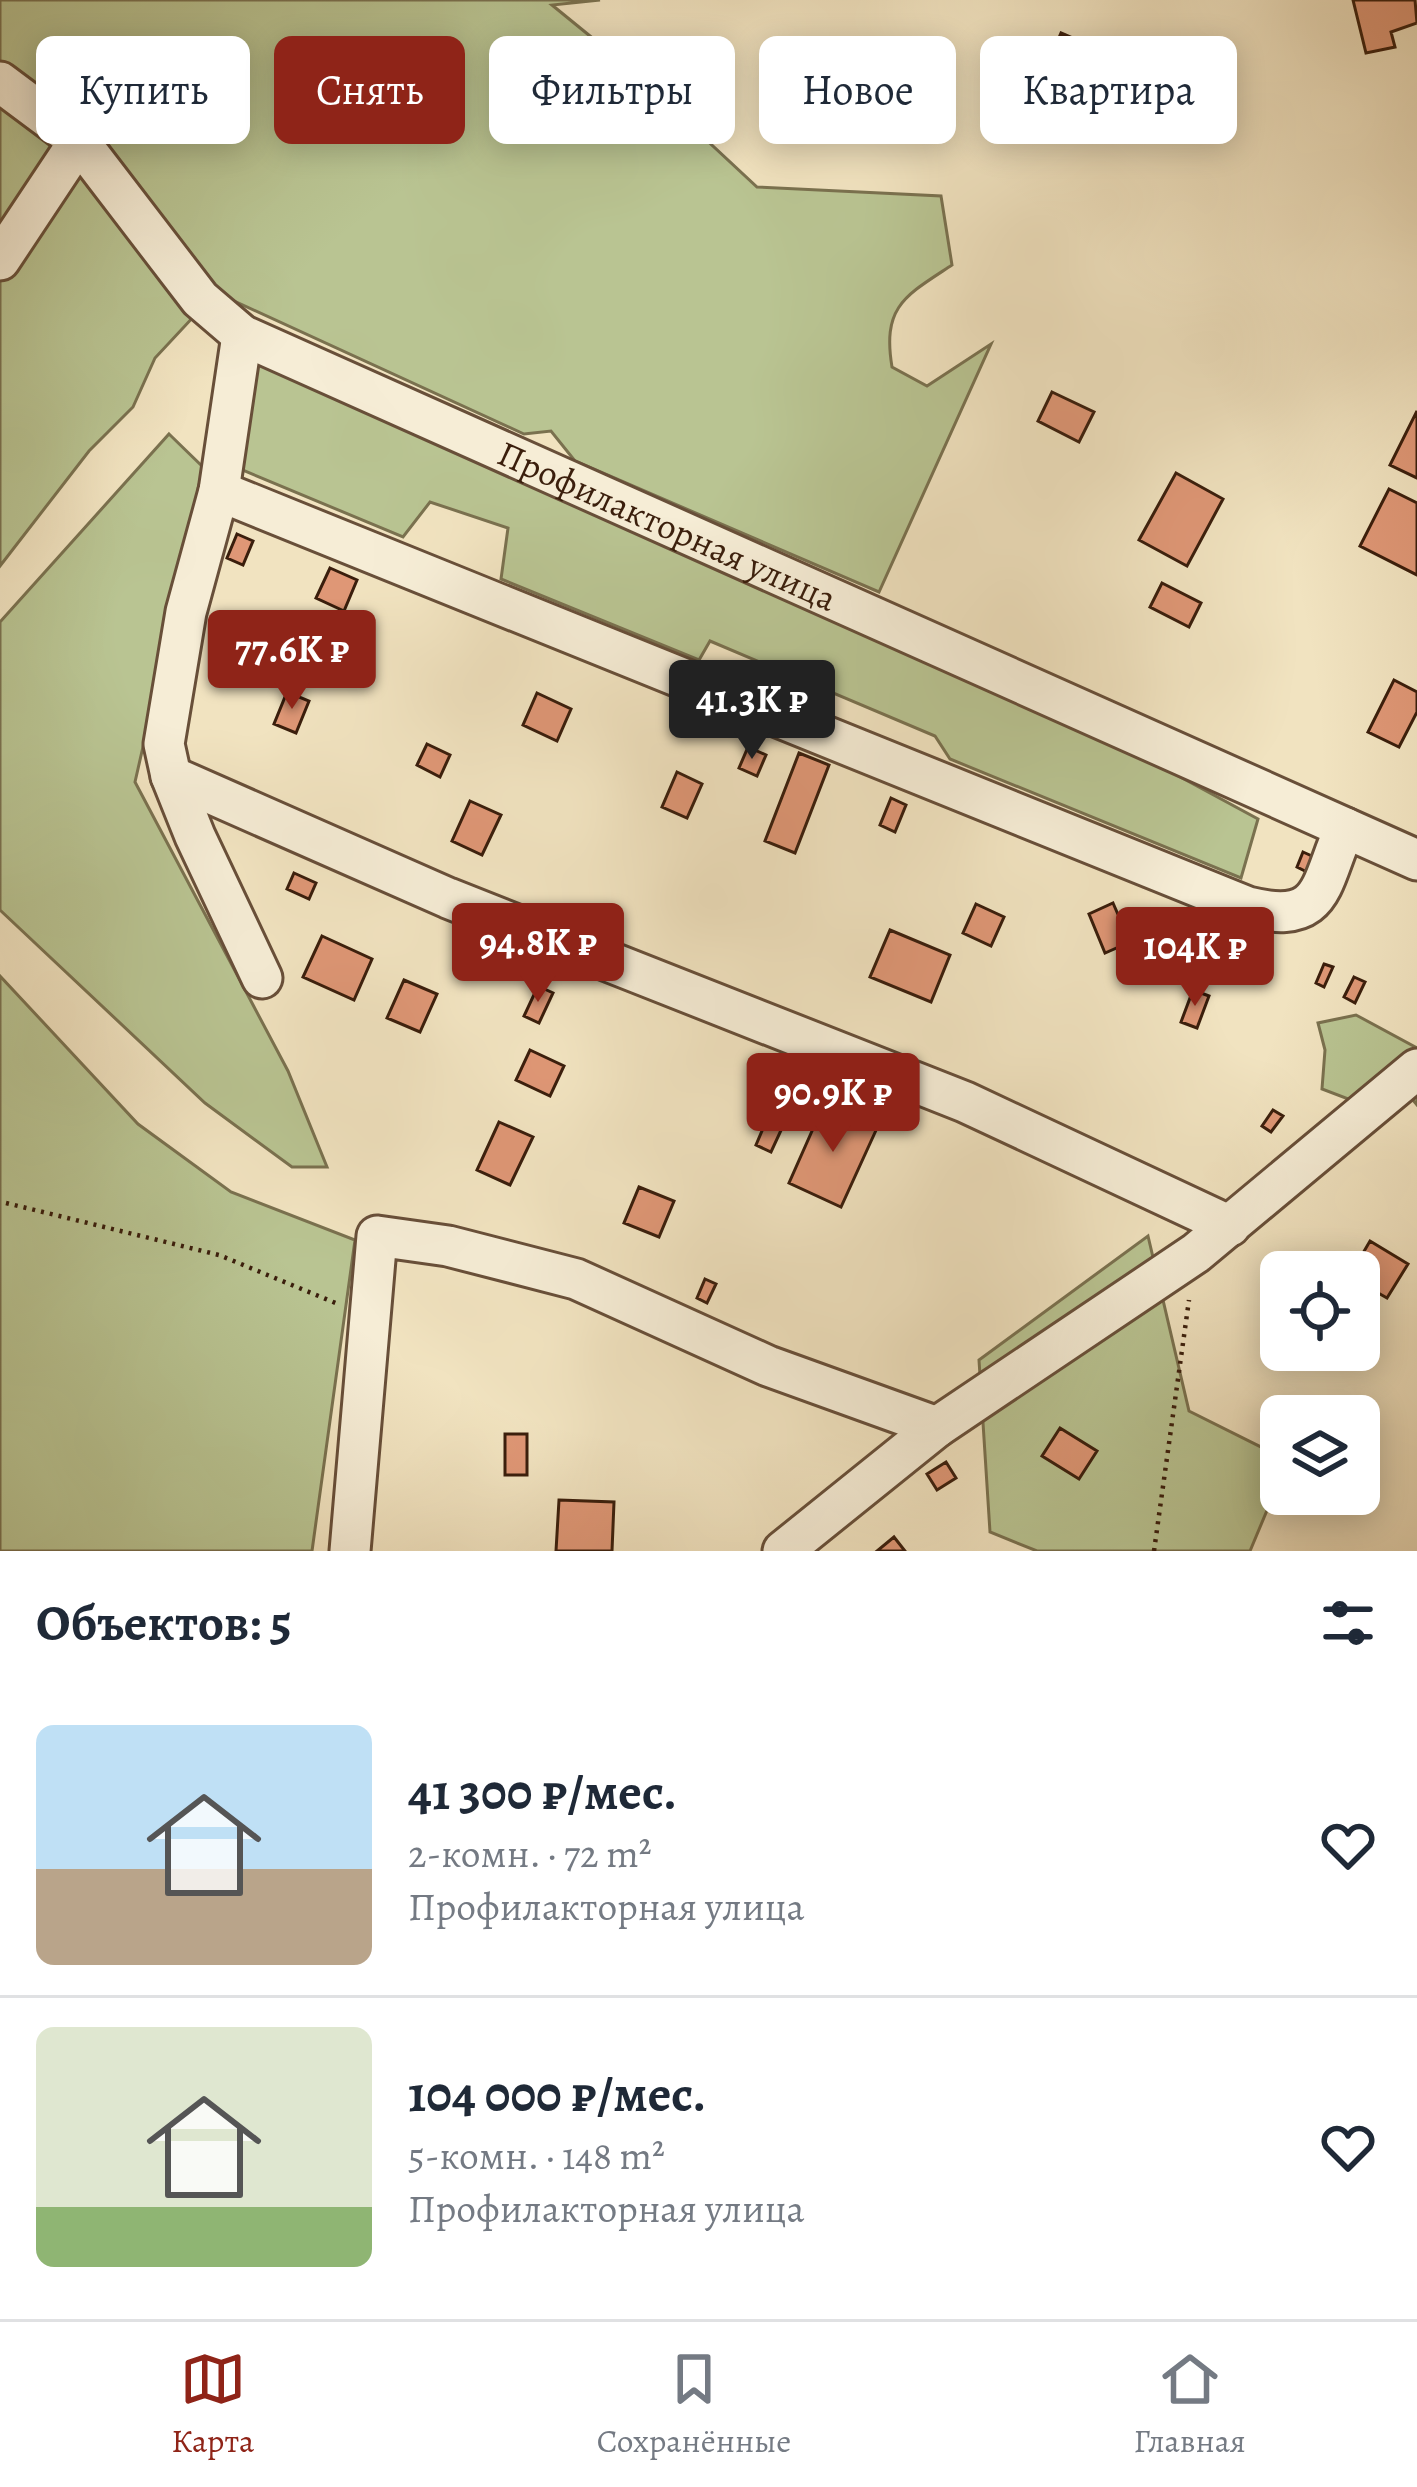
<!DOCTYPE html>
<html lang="ru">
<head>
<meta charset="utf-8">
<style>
  :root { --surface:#fff; --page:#f2f2f3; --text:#1f2937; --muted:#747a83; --line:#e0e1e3; --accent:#8f2418 }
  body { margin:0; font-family:Alegreya,serif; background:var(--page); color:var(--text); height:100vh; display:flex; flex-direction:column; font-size:45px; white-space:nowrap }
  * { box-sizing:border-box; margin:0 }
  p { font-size:39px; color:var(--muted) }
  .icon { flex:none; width:66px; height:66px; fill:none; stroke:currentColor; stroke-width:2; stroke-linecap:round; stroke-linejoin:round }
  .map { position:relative; height:1551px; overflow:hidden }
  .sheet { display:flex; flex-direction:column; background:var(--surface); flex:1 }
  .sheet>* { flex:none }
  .banner { position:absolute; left:36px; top:36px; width:1347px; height:108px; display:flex; gap:24px }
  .tools { position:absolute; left:1260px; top:1251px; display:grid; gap:24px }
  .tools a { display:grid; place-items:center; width:120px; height:120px; border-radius:18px; background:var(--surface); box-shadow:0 6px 30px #0003; font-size:60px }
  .price { position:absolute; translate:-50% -102px; padding:0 27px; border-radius:12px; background:var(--accent); color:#fff; font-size:39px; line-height:78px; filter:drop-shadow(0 3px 6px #0008) }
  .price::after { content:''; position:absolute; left:50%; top:72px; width:36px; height:27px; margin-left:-18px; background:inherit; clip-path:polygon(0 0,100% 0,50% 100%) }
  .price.current { background:#222; color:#fff }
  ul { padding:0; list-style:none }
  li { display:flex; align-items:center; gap:36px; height:300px; padding:0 36px }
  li+li { border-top:3px solid var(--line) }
  li span { display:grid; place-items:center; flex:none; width:336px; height:240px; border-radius:18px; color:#555 }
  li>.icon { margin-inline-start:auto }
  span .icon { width:144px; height:144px; fill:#fffc; stroke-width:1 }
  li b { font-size:51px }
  h2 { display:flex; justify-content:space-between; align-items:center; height:144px; padding:0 36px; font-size:51px }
  .tag { padding:0 42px; border-radius:18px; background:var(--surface); box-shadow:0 6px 30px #0003; font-size:42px; line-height:108px }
  .tag.current { background:var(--accent); color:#fff }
  .dock { display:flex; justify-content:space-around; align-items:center; height:168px; border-top:3px solid var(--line); background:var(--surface); font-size:33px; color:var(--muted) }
  .dock a { display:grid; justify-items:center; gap:6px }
  .dock .current { color:var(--accent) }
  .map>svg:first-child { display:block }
</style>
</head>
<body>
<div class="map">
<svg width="1417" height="1551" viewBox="0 0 1417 1551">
  <rect width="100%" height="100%" fill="#f1e3c0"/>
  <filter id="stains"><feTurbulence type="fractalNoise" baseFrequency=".00167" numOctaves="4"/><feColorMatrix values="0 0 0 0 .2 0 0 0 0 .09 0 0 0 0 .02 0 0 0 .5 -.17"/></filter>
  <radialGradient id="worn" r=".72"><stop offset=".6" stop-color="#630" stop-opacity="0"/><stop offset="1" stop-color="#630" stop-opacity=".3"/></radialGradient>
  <path fill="#b9c492" stroke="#7a714f" stroke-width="3" d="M0,0H600L552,5L628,67L757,187L941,196L952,265C905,296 882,306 892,367L927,386L991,344L879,592L575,461L551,431L524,434L221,295L196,314L155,358L133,407L89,451L0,566Z
    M252,359L1149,760L1258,819L1241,878L950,759L935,736L710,641L699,660L501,579L508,528L430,502L403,537L221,461Z
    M169,434L206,470L135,782L288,1071L327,1167H292L205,1103L0,910V622Z
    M0,976L138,1124L231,1192L355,1240L312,1551H0Z
    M1356,1015L1417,1048V1105L1407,1093L1356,1102L1322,1089L1325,1050L1318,1023Z
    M1148,1236L1189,1411L1281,1457V1477L1250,1551H1037L990,1532L979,1360Z"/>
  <path fill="#df9776" stroke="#3a1e0c" stroke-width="3" d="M1353,0H1415L1417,23L1391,32L1395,47L1366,53Z
    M1061,33L1121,59L1089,134L1029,108Z
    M1052,392L1094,412L1079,442L1038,421Z
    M1417,411V478L1390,465Z
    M1176,473L1223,499L1187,566L1139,540Z
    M1389,489L1417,503V575L1360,546Z
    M237,534L253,541L243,565L227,558Z
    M330,568L357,580L344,611L316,598Z
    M1162,583L1201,603L1189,627L1150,607Z
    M223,618L247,628L242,642L218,632Z
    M1394,680L1417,692V712L1399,747L1368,732Z
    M287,692L309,701L296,733L274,724Z
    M537,693L571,709L557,741L523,725Z
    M427,744L450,755L440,777L417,765Z
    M748,747L766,755L757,776L739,768Z
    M799,753L829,765L795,853L765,841Z
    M677,772L702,784L687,818L662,807Z
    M891,798L906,805L895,832L880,825Z
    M470,801L501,815L482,855L452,841Z
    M1303,852L1314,857L1307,872L1297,867Z
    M294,873L316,883L309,899L287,889Z
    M1113,903L1130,942L1105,953L1089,914Z
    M976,904L1004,917L991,946L963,933Z
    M890,930L950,955L931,1002L870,977Z
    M322,936L372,959L354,1000L303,977Z
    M502,959L519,966L516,974L498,967Z
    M1324,964L1333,967L1324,987L1316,983Z
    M1354,977L1365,982L1355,1003L1344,997Z
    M404,980L437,994L420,1032L387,1018Z
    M538,986L553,993L539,1023L524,1016Z
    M1193,990L1209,996L1197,1028L1181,1022Z
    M530,1050L564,1066L550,1096L516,1080Z
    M824,1104L877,1128L841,1207L789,1183Z
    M1273,1110L1283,1116L1271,1132L1262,1126Z
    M767,1119L783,1126L771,1152L756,1145Z
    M499,1122L533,1137L510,1185L477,1170Z
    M639,1187L674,1201L659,1237L624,1223Z
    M1370,1241L1408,1264L1387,1298L1359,1282V1272H1352Z
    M705,1279L716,1284L707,1303L697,1298Z
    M1060,1428L1097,1451L1079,1479L1042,1456Z
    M505,1434H527V1475H505Z
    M946,1462L956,1478L937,1490L927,1474Z
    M559,1500L614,1502L612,1551H556Z
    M894,1537L905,1551H877Z"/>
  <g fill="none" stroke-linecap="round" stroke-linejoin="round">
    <defs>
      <g id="minor">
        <path id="s1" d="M0,82L79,141L200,299L242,335L1417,860"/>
        <path d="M0,260L79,141"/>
        <path d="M242,335L219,491L186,612L164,744L171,776L195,836L262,978"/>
        <path d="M219,491L1248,907C1326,926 1319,884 1345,828"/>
        <path d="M171,776L448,898L965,1102L1230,1226"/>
        <path d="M350,1551L377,1236L448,1246L576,1279L768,1366L937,1427"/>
        <path d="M783,1551L937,1427L1196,1253L1417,1069"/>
      </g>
    </defs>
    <use href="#minor" stroke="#684f39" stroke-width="45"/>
    <path stroke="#3a1e0c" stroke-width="4.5" stroke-dasharray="3 6" stroke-linecap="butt" d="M6,1203L219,1255L338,1304
      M1154,1551L1189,1300"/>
    <use href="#minor" stroke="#f6edd6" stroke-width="39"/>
  </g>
  <g text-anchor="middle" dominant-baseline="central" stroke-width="9" stroke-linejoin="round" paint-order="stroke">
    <g font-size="36" fill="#3a1e0c" stroke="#f6edd6">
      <text stroke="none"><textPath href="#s1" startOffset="819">Профилакторная улица</textPath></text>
    </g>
  </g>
  <rect width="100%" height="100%" filter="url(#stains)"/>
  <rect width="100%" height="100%" fill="url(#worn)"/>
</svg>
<div class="tools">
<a><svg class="icon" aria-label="locate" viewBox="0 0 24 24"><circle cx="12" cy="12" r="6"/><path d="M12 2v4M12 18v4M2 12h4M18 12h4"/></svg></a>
<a><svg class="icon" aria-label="layers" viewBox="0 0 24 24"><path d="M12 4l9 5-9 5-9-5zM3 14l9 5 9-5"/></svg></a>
</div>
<b class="price" style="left:292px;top:712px">77.6K ₽</b>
<b class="price current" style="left:752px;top:762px">41.3K ₽</b>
<b class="price" style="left:538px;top:1005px">94.8K ₽</b>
<b class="price" style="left:1195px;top:1009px">104K ₽</b>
<b class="price" style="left:833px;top:1155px">90.9K ₽</b>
<div class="banner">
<a class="tag">Купить</a>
<a class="tag current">Снять</a>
<a class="tag">Фильтры</a>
<a class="tag">Новое</a>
<a class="tag">Квартира</a>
</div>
</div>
<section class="sheet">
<h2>Объектов: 5<svg class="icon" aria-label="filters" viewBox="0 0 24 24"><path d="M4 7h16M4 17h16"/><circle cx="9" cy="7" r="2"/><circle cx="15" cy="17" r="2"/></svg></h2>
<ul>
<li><span style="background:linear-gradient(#bfe0f5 60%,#b9a48a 0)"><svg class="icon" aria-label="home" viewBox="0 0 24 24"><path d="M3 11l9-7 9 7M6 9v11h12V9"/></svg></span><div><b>41 300 ₽/мес.</b><p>2-комн. · 72 m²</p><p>Профилакторная улица</p></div><svg class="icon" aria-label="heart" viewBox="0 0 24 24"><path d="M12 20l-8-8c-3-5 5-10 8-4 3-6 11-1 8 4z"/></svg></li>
<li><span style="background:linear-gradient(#dfe7d0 75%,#8fb573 0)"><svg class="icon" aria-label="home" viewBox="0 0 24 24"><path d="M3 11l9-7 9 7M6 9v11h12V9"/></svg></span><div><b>104 000 ₽/мес.</b><p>5-комн. · 148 m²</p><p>Профилакторная улица</p></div><svg class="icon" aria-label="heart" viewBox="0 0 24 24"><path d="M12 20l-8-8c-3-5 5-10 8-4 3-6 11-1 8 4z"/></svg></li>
</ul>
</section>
<nav class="dock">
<a class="current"><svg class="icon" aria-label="map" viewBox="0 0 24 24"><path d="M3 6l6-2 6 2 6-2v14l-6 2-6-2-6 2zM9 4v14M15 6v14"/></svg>Карта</a>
<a><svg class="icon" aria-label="saved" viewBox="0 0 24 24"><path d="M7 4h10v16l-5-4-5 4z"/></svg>Сохранённые</a>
<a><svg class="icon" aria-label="home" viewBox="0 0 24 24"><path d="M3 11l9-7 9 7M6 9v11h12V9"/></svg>Главная</a>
</nav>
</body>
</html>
